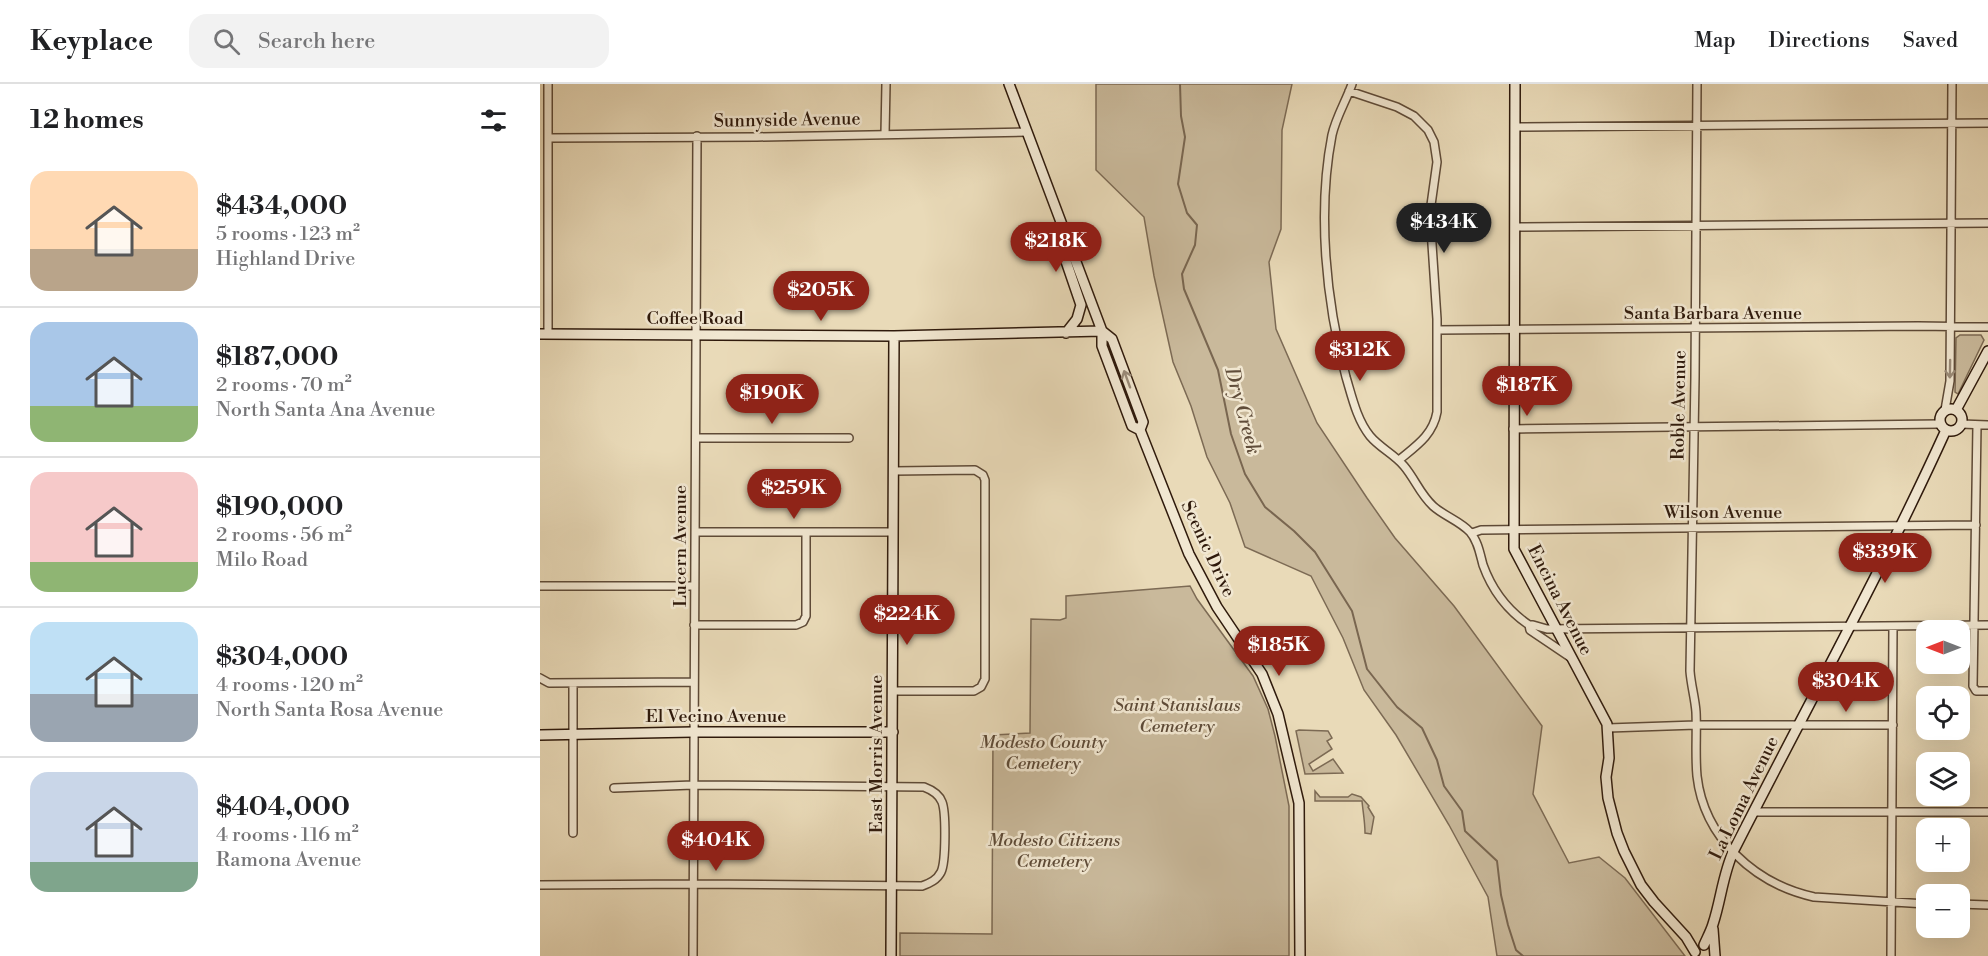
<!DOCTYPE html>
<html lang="en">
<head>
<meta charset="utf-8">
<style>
  :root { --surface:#fff; --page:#f2f2f2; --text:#202124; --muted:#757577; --line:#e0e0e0; --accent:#8f2418 }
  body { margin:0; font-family:"Libre Bodoni",serif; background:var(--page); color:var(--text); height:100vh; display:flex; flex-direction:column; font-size:22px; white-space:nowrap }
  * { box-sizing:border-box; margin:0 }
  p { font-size:20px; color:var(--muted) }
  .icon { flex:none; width:33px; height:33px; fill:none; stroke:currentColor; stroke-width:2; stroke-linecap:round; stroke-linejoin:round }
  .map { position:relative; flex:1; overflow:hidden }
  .side { display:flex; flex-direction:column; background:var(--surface); width:540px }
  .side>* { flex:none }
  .needle { width:39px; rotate:270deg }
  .buttons { position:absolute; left:1376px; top:536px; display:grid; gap:12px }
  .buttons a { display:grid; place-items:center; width:54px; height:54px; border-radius:12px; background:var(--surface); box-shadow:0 6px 24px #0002; font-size:30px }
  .price { position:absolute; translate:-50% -51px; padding:0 14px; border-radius:21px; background:var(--accent); color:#fff; font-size:20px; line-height:39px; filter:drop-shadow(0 2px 3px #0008) }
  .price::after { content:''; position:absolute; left:50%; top:36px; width:18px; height:14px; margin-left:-9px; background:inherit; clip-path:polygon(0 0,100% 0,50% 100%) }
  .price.current { background:#222; color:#fff }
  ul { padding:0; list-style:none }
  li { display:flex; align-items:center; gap:18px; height:150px; padding:0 30px }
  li+li { border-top:2px solid var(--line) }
  li span { display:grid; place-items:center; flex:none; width:168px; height:120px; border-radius:18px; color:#555 }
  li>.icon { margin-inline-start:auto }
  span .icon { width:72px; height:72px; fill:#fffc; stroke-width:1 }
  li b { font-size:26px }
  h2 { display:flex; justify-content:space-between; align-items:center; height:72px; padding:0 30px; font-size:26px }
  header { display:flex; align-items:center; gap:36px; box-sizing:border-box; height:84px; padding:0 30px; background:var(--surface); border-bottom:2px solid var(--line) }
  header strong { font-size:28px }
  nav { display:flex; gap:33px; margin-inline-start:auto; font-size:21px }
  .search { width:420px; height:54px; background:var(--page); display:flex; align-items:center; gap:15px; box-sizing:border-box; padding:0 21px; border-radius:18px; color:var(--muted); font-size:22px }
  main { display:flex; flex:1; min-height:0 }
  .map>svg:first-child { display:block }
</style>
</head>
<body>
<header>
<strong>Keyplace</strong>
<div class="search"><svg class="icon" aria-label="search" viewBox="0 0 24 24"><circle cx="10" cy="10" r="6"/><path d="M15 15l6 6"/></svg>Search here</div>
<nav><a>Map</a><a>Directions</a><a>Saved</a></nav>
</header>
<main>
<section class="side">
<h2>12 homes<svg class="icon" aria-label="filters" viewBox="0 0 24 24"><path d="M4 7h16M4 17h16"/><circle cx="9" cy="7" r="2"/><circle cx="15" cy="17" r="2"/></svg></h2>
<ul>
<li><span style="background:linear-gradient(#ffd9b3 65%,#b9a48a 0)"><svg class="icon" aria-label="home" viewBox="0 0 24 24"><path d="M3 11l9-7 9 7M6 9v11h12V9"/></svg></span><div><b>$434,000</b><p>5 rooms · 123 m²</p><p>Highland Drive</p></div></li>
<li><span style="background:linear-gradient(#a9c7e8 70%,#8fb573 0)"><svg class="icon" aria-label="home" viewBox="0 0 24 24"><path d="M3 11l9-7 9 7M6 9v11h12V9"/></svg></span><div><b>$187,000</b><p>2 rooms · 70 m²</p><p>North Santa Ana Avenue</p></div></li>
<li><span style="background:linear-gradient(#f6c9c9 75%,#8fb573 0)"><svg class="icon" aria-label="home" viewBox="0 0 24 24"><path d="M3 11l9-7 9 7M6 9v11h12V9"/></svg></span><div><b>$190,000</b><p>2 rooms · 56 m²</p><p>Milo Road</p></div></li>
<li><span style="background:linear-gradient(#bfe0f5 60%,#9aa5b1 0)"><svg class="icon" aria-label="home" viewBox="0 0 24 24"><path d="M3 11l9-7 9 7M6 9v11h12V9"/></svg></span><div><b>$304,000</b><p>4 rooms · 120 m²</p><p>North Santa Rosa Avenue</p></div></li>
<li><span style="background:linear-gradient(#c9d6e8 75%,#7fa58c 0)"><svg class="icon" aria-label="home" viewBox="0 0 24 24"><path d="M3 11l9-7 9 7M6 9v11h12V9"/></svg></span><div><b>$404,000</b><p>4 rooms · 116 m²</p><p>Ramona Avenue</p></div></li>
</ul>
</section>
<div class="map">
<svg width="1448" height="872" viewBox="0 0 1448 872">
  <rect width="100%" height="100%" fill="#e9dab8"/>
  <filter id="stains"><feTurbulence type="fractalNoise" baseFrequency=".00333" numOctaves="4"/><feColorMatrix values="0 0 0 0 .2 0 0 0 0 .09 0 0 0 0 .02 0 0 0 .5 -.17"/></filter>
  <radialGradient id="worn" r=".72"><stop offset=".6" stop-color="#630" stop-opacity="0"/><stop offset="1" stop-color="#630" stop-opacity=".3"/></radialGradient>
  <path fill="#c9b99b" stroke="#7c6a54" stroke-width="1.5" d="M556,0H752L742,46L741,145L729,178L736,245L777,339L827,414L855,454L914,522L1002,642L993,710L1029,779L1059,773L1085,794L1145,872H957L948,813L909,741L856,651L824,606L803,554L771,492L705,463L690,419L667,373L651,322L633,278L614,192L604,133L556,86Z
    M1420,251H1441L1444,256L1418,310L1415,308L1416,254Z
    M650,502L657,515L713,592L728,625L735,652L749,722V872H360V849L452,850L453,651L490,649L491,535L520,536L526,534V512Z
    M759,646L788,647L792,654L787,657L792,665L769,680L773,687L793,675L803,689L765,690L756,647Z
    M775,707L780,713H808L812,710L821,713L829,722L828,723L834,733L831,750L825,749C825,738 823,728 822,717H775Z"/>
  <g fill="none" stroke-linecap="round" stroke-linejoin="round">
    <path stroke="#796650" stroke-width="2" d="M640,0L641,32L645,53L638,100L647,129L657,141L655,161L642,190L644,205L678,286L691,350L705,390L725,423L754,447L775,468L812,527L827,585L857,623L882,644L897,676L904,702L922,727L925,747L957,777L961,811L968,841L976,866L983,872"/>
    <defs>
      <path id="street" d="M8,0V250
        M812,0C806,17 796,33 792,51C777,128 786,218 806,293C812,313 817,336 830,352C840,364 854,370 864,382C875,395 880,410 893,422C904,432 920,437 930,448C938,457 940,470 943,481C952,506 967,526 989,541L990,546L1030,573
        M1157,0L1155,293L1150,587C1151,601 1155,614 1156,628C1157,649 1155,671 1157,692C1164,754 1215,800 1274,813L1386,820
        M809,7L857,23L874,32L888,46L894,58L897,78L891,121V145L897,235V328C893,351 876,362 859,376
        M975,43L1448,39
        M345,50L346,0
        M8,54L217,53L487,48
        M975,143L1448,139
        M897,246L1378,242L1448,243
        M1405,326L1410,297L1412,0
        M1421,340L1448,341
        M1437,341L1433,602L1436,607H1448
        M973,345L1400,340
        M156,354H309
        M155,448H353
        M932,449L941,446L1436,441
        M0,502H154
        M154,541H256L263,538L266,532V448
        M989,541H993L1007,545L1448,541
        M0,594L9,599L154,598
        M33,599V749
        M353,607H434L441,603L445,595V396L443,391L435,386L354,387
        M1068,644L1156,641H1353
        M1215,728H1448
        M0,801L153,800L382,802C390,799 397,796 401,788C406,778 406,728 402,718C399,710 392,706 384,703L153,701L74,704
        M1419,820L1448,821
        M153,872L157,52
        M1351,872L1353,542"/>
      <path id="secondary" d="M469,0L562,247V262L592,342L600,346L649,470L677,523L722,590L738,630L759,719L760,872
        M975,0L974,465L1067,640L1069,674L1066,693L1068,714L1077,749L1084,767L1101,801L1114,818L1146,853L1155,868
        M521,140L517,151L541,221L537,235L526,249
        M562,247L572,255L603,338L600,346
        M0,250L354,252L562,247
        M1400 336a11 11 0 1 1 22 0a11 11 0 1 1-22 0Z
        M1416,326L1448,267
        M0,651L153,648H353
        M1173,845L1175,872
        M1164,861C1167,854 1171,847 1173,840C1181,816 1183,789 1194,766C1265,626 1341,489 1406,346
        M351,872L354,252"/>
    </defs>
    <use href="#street" stroke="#5e4a37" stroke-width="10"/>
    <use href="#secondary" stroke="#2f1a0c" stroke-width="12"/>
    <use href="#street" stroke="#f1e7d1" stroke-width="7"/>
    <use href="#secondary" stroke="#f1e7d1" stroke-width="9"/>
  </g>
  <defs><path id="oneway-shaft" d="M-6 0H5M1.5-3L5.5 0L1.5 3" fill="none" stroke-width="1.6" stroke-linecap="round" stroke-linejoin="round" transform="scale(1.5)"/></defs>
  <g stroke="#9a8b78">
    <use href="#oneway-shaft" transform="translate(1410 285) rotate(91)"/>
    <use href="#oneway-shaft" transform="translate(587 295) rotate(-110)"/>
  </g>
  <g text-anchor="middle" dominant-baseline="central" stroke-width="5" stroke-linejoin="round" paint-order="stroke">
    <g font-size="18" fill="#2f1a0c" stroke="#f1e7d1">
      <text transform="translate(247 36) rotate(-1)">Sunnyside Avenue</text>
      <text x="1173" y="229">Santa Barbara Avenue</text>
      <text x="155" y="234">Coffee Road</text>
      <text transform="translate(1139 321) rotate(-89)">Roble Avenue</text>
      <text x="1183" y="428">Wilson Avenue</text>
      <text transform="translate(140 462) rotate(-90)">Lucern Avenue</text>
      <text transform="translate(668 465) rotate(65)">Scenic Drive</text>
      <text transform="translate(1020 516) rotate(63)">Encina Avenue</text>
      <text x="176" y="632">El Vecino Avenue</text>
      <text transform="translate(336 670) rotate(-90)">East Morris Avenue</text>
      <text transform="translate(1204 714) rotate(-64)">La Loma Avenue</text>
    </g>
    <g font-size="18" font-style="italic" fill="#5d4a37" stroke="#f1e7d1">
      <text x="637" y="621">Saint Stanislaus<tspan x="637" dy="21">Cemetery</tspan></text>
      <text x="503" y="658">Modesto County<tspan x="503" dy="21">Cemetery</tspan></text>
      <text x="514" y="756">Modesto Citizens<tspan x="514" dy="21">Cemetery</tspan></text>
    </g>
    <g font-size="20" font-style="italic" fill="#604d3a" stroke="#f1e7d1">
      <text transform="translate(702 327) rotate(75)">Dry Creek</text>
    </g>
  </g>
  <rect width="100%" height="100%" filter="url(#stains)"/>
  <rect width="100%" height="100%" fill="url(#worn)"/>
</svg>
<div class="buttons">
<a><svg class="needle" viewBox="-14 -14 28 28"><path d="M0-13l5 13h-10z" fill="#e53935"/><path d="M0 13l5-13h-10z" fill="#757577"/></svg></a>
<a><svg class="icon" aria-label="locate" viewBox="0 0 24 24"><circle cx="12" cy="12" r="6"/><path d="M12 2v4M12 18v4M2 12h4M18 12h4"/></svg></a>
<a><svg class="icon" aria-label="layers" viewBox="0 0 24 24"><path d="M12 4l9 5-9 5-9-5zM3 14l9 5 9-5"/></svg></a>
<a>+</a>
<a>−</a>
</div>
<b class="price current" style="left:904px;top:170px">$434K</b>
<b class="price" style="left:516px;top:189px">$218K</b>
<b class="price" style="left:281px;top:238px">$205K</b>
<b class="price" style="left:820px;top:298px">$312K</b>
<b class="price" style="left:987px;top:333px">$187K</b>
<b class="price" style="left:232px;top:341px">$190K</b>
<b class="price" style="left:254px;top:436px">$259K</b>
<b class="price" style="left:1345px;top:500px">$339K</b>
<b class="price" style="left:367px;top:562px">$224K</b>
<b class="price" style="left:739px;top:593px">$185K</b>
<b class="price" style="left:1306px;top:629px">$304K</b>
<b class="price" style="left:176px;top:788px">$404K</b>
</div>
</main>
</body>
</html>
